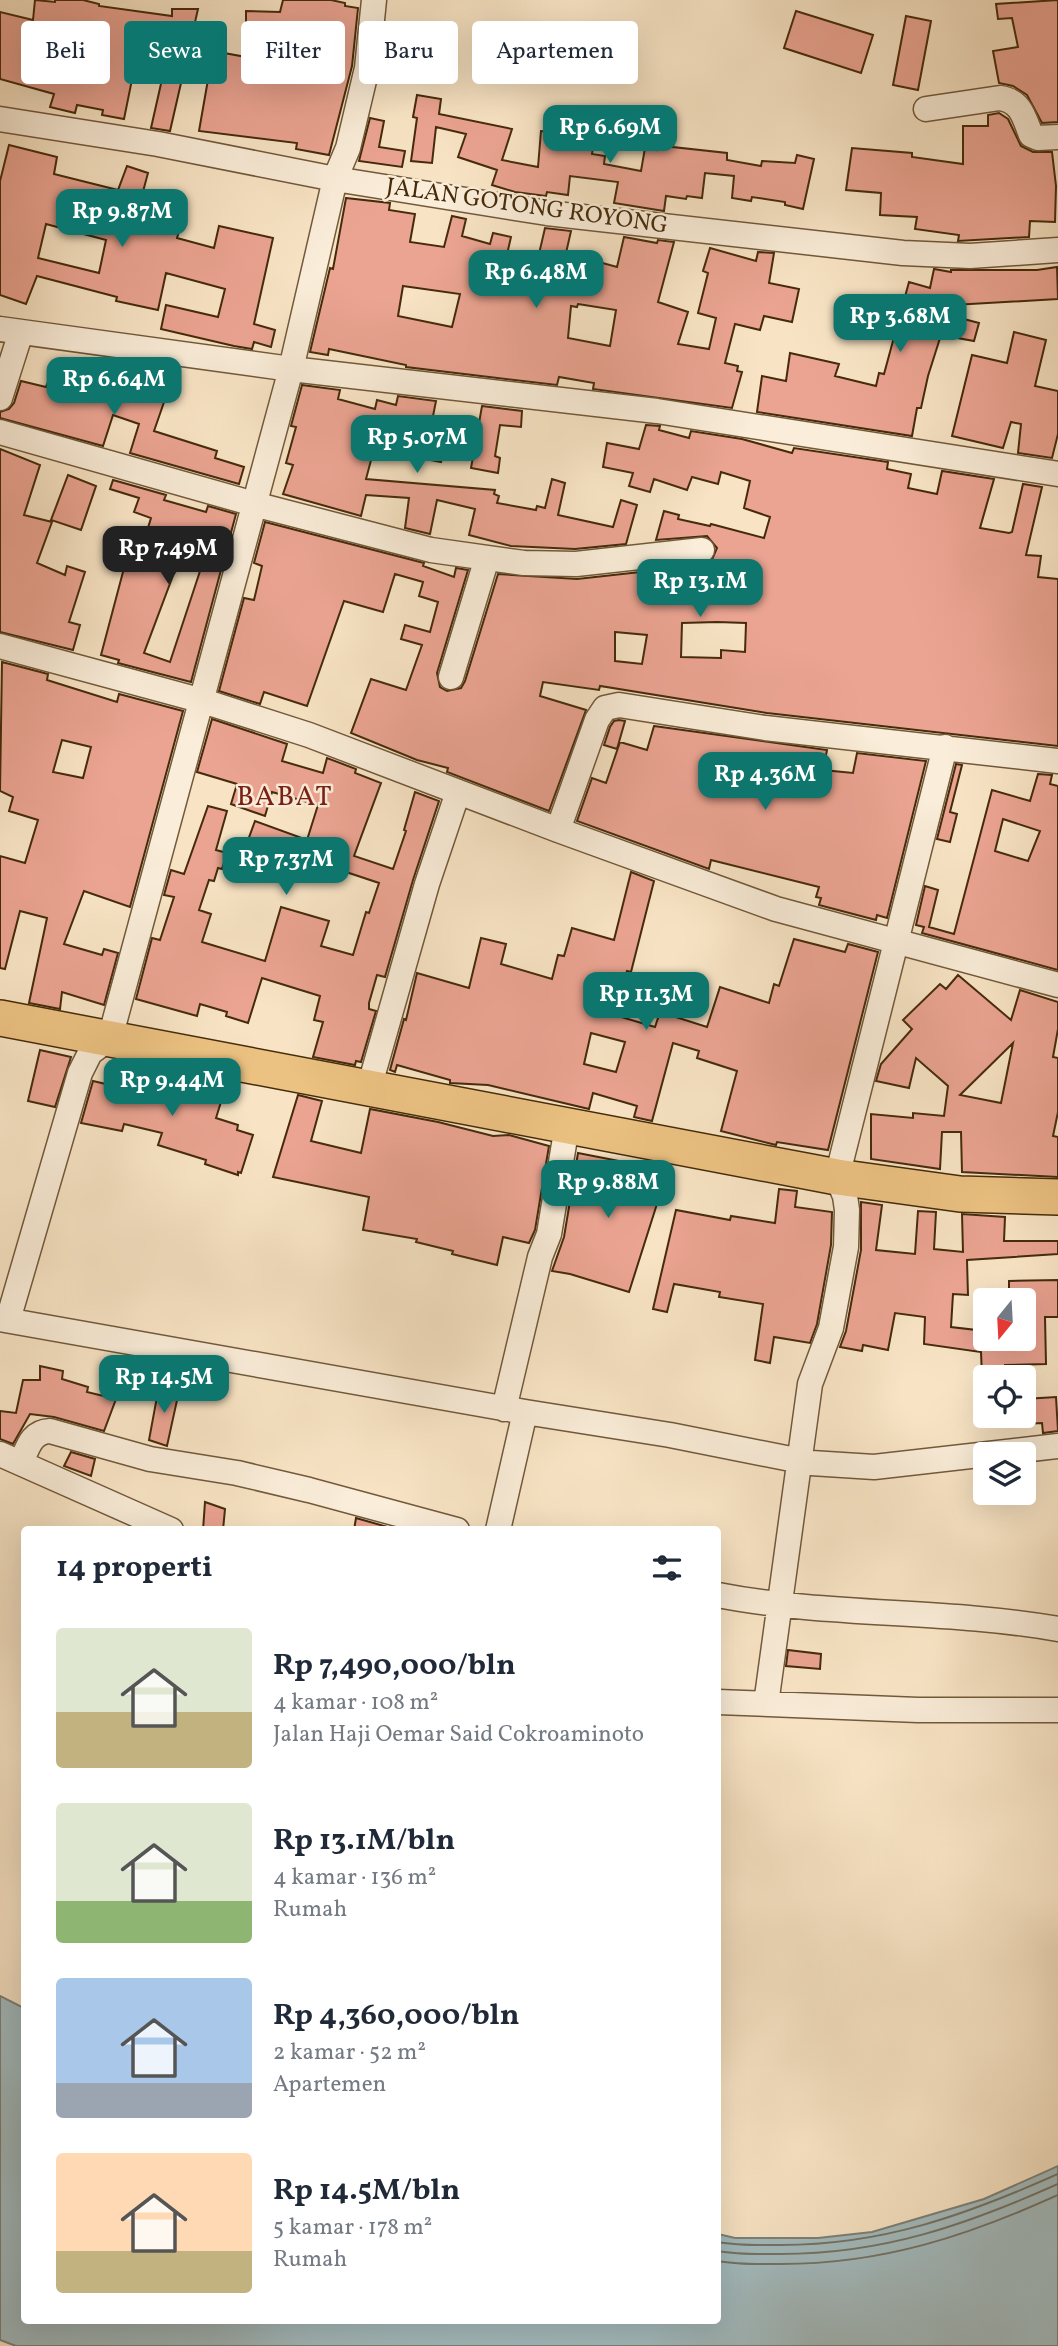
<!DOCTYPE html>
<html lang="id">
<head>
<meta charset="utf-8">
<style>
  :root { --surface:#fff; --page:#f6f6f7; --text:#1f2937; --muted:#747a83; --accent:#0f766e }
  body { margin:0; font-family:Vollkorn,serif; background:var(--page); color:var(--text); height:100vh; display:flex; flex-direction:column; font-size:26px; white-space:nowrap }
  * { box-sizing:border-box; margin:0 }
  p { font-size:23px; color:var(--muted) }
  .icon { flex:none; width:38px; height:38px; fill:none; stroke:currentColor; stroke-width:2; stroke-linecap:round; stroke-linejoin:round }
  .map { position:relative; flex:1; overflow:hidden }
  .side { position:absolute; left:21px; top:1526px; width:700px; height:798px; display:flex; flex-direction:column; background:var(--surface); border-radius:7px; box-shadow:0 7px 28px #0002 }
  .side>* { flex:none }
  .guide { position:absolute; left:21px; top:21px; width:700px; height:63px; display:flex; gap:14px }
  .needle { width:46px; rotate:198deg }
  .buttons { position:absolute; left:973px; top:1288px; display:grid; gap:14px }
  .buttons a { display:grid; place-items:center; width:63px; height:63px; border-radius:7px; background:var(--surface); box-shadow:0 7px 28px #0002; font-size:35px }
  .price { position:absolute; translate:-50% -60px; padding:0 16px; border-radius:14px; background:var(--accent); color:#fff; font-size:23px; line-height:46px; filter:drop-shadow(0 2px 4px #0008) }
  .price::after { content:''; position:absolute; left:50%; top:42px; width:21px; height:16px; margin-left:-10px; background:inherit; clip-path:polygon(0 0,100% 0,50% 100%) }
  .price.current { background:#222; color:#fff }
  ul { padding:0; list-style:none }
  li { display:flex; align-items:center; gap:21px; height:175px; padding:0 35px }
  li span { display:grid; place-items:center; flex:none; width:196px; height:140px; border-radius:7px; color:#555 }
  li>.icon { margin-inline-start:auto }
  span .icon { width:84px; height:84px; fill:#fffc; stroke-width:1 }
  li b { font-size:30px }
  h2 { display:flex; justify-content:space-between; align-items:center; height:84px; padding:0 35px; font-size:30px }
  .tag { padding:0 24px; border-radius:7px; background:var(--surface); box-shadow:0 7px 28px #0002; font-size:24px; line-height:63px }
  .tag.current { background:var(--accent); color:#fff }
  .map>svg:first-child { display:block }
</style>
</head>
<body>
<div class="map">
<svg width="1058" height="2346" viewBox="0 0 1058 2346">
  <rect width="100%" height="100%" fill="#f8e4c5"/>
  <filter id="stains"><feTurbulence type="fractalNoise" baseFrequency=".00286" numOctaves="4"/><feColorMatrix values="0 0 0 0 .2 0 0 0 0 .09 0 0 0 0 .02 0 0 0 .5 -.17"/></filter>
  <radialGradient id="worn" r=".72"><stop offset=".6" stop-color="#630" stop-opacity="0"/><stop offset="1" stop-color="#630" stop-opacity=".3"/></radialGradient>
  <path fill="#a3bcc0" stroke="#7d8278" stroke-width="2" d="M0,1996L24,2008V2320H718V2234L735,2238H818L872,2232L984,2199L1058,2166V2346H16L0,2340Z"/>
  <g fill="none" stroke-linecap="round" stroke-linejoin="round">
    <path stroke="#747466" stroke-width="2" d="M718,2242C739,2246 760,2245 781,2245C883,2245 966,2215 1058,2174
      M718,2251C739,2255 760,2254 781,2254C883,2254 966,2225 1058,2184
      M718,2261C739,2265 760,2264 781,2264C883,2264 967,2236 1058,2195"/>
  </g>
  <path fill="#eba492" stroke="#452b0b" stroke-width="2" fill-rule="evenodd" d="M35,0L55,2V0H83L99,4V6L172,16V9H198L170,131L151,128L170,44L141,35L124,119L102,115L103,110L77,105L75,113L50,107L54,94L0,79V12L33,20ZM71,24L102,31L94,65L64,59Z
    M283,0H331L345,3V6L358,8L352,66L329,155L296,149L297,143L199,131L213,51L246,57V11L280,12Z
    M1058,0V122L1042,123L1027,95L1013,86L999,83L993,51L1018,47L1012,18L998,19L996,4Z
    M796,11L873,35L861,73L784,48Z
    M906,16L931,21L918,90L893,85Z
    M417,95L441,99L439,114L512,129L502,160L538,167L541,131L561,133V130L595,135L592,154L605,156L604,164L641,171L645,148L656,150L658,129L675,131L673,147L727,153V160L761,166L762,161L795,163L797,155L814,159L803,209L785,205V202L752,197L751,201L732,198L734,176L705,173L702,198L687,196L686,199L666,196L664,211L614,203L618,182L570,176L568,195L547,192L546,196L515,192L492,185L497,170L458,157L466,134L436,127L432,163L411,161L417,118L413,117Z
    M999,113L1008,119L1021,146L1033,152H1052L1056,186L1055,222L1030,221L1029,237L958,241L959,235L915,229L917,217L880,215L881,193L846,190L852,148L912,153V157L963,164V126H988V115Z
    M370,118L384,121L379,147L405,151L402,167L359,161Z
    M9,145L57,157L54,174L118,190L127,166L148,173L137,214L181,225L177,238L214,248L219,226L273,238L254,324L275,330L271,347L254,342L252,349L234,346L161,329L166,305L218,317L225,289L166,273L158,310L116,301L117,297L37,276L26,304L0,295V181ZM46,224L106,240L99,273L38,258Z
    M346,198L390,203L389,210L415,214L410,242L444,247L452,216L466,219L462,236L490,244L493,233L511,237L505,263L535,271L545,228L571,231L566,253L617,267L624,237L657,243L658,240L674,242L658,302L688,312L678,344L709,349L716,318L698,313L708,273L703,271L710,248L756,261L758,252L774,253L769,283L799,289L792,322L764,316L760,330L735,324L725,363L738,366L737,371L742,372L732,408L593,389L594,383L559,377L557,385L406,367V365L329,349L328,355L310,352L330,268L333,269ZM403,286L460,294L452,327L398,316ZM578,304L616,310L610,346L568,338L571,306L577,307Z
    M1057,267L1058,299L918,307L979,323L974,341L941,335L928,376L921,408H917L912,436L757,412L762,376L786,381L790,353L839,364L835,376L876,386L879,373L884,374L909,282L930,288L934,269L951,272V270H1037Z
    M1014,332L1046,340L1035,386L1058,391V434L1052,458L1018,453L1021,424L1011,422L1003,448L952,436L972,355L1007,363Z
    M121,366L143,373L145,369L172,379L154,431L217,451L215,458L244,467L239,484L130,453L139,424L113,415L103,446L0,418V412L9,409L14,403L21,381L46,387L52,371L82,382L83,378L114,387Z
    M302,385L340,390L338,399L375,409L377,400L396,405L398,396L436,401L428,441L445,445L441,462L374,449L366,479L495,490L494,494L499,496L497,503L536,510L537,506L545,508L552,479L565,483L558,515L613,527L621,500L637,505L626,544L575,549L511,546L469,535L475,509L437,500L430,534L405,528L409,498L366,495L361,516L283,494L293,465L286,463L296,427L291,426Z
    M482,406L522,411L521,427L500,425L495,456L500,458L498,473L471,468Z
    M646,425L660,426L659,430L689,438L691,431L742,439L792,453L794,448L888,462L887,469L911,474L908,488L937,494L942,471L994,479L980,528L1009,533L1012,532L1023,484L1042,487L1026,555L1041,556L1038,577L1058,579V746L767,713L600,686L599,690L543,682L540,696L586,710L549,811L447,772L448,768L417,760L351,733L371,679L406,690L422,645L401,639L405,625L430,632L438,602L419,596L423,582L395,574L383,612L344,601L307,706L264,692L260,704L219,691L244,598L254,600L262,566L254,563L265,522L424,563L423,566L454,577L456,568L468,570L437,673L440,687L447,691L461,688L465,681L498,574L577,579L704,565L711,562L717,548L707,536L656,540L664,511L679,515L678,519L710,526L711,524L764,538L770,517L744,508L750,481L721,472L718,484L692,477L687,490L654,479L650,492L629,486L633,473L603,467L607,443L639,449ZM717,622L746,623L745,652L721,650V658L681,657L682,623ZM615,632L647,635L642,664L615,661Z
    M0,449L40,465L24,515L52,522L37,563L65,575L67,566L85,572L69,622L80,625L73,650L0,632Z
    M68,475L96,486L81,530L51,520Z
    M113,480L166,495L164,500L206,512L208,506L236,514L191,682L118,663L119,660L101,655L128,553L139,557L151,518L134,512L139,498L110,489ZM183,549L205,556L170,662L144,653Z
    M2,662L48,674L47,680L117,702L119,694L183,711L130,907L84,891L64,944L102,955L104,949L118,953L104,1005L62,992L60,1009L29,1003L47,918L20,911L5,969L0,968V856L25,863L38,820L9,811L13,797L0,791ZM62,740L91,747L83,778L53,772Z
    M212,719L287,744L282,761L323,773L327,758L356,769L355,773L381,783L354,856L393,869L406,831L404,830L415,792L439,801L413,880L385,977L377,975L369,1003V1009L376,1011L361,1062L356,1061L355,1065L313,1057L323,1022L314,1020L320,996L262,978L248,1023L226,1016L227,1012L200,1004L197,1016L136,999L152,938L160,940L174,897L164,895L171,870L184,874L208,806L227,811L216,850L227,853L222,869L218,868L214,881L209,880L199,910L211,914L202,942L265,961L281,907L329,921L321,946L353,955L366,912L369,913L379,883L286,852L280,867L243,854L255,821L307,840L318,805L272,792L265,816L231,804L237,784L197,772Z
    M619,720L625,721L617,749L604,745L610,727L614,721Z
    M654,726L827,750L823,770L853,773L857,753L926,761L887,918L877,915L876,920L819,905L821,898L816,897L819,887L711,860L709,869L577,821L592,778L606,783L620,742L647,750Z
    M956,764L962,765L950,812L957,814L950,842L937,839Z
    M1038,774L1052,775L1050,784L1058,786V970L922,933L924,927L916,925L925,886L938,890L929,927L954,934L992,790L1030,801ZM1003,819L1040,831L1028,861L995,851Z
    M631,872L654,881L631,972L627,971L617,1006L620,1007L618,1016L655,1027L660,1012L707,1027L720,987L769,1003L774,984L779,986L794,939L845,952L848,944L878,952L828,1150L777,1142L776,1145L721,1131L737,1071L697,1058L699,1051L673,1043L652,1121L634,1117L637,1106L593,1093L589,1109L488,1085L450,1083V1080L397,1065L395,1072L390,1070L404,1019L406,1020L417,973L469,988L481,938L506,944L501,964L552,979L558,955L564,956L572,928L614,940ZM591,1033L625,1042L616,1072L584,1064Z
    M958,975L1011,1020L1020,990L1058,1002V1029L1053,1057L1058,1058V1112L1053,1136L1058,1137V1177L962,1172L961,1132H942L940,1169L871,1159V1114L913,1118V1113L944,1116L948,1086L916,1058L909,1088L876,1081L881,1064L912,1029L903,1020L940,984L946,989ZM1013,1043L1001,1103L960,1095Z
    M40,1050L71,1057L55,1107L28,1101Z
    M113,1068L136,1073L133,1088L169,1097L178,1072L201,1077L199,1082L225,1089L216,1118L238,1125L237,1130L253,1135L241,1173L238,1172V1175L205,1164L206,1160L158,1145L162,1133L124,1124L122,1131L81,1123L93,1081L110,1085Z
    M298,1095L322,1101L311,1141L361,1153L370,1109L438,1122L493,1136L509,1135L549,1146L535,1230L529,1243L503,1237L497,1265L452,1254L453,1251L416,1242L417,1239L363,1230L369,1197L273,1177Z
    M578,1153L665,1170L656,1207L629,1292L570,1274L552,1271L564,1237Z
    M779,1189L797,1191L795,1207L832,1212L831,1245L817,1324L810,1343L774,1337L770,1363L755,1360L763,1304L719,1297L720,1292L674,1284L667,1312L653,1309L676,1210L730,1220L731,1216L775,1223Z
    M861,1202L882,1205L876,1250L915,1254L918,1211L936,1212L934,1249L963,1252L962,1214L1005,1217L1004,1241H1058V1254L967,1260L968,1295L953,1294L951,1327L985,1331V1339H1024V1300H1009V1281L1058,1280V1317H1045L1046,1364L1005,1365V1377H982L981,1352L924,1344L925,1317L895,1313L888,1350L863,1345L862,1351L840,1347L846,1331L861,1250Z
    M40,1366L63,1371L62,1379L88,1387L87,1392L116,1399L104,1431L54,1417L30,1414L13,1444L0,1439V1411L16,1413L23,1380H40Z
    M159,1386L179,1391L167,1446L149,1440Z
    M1056,1397L1058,1431L1043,1433L1042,1423L1024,1424V1399Z
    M71,1452L95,1459L91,1476L64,1466Z
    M205,1502L225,1509L223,1530H203Z
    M356,1518L398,1530H354Z
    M788,1650L821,1654L820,1669L786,1666Z"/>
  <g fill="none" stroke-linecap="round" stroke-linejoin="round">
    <defs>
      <path id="minor" d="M926,109L1000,98C1021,101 1024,117 1031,135L1038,138L1058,137
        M0,119L158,144L335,179L547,213L903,253L970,256L1058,250
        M0,329L291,369L657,411L1058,474
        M0,398L21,332
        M0,432L254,504L431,550L524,563L576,564L702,550
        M0,646L203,701L309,735L558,830L776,909L1058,985
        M451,677L487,558
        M558,830L597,720L605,708L619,705L765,728L1058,761
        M369,1088L427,884L458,792
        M0,1319L525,1412L670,1435L811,1463L874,1467L1058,1446
        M8,1320L80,1073L90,1053L110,1038L291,369L335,179L348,148L367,68L374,0
        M504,1409L540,1257L549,1234L567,1126
        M0,1454L171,1530
        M21,1463C28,1447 31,1432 50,1431L150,1459L237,1473L309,1490L457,1530
        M498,1530L525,1412
        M718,1595C830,1617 945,1609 1058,1629
        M718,1702L918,1710H1058
        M766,1704L810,1384L831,1328L846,1247L847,1210L845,1196L837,1177L945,747"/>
      <path id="highway" d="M0,1018L837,1177L960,1194L1058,1197"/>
    </defs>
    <use href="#minor" stroke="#72593a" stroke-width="27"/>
    <use href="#highway" stroke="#452b0b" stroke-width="38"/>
    <use href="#minor" stroke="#faedd9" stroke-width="24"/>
    <use href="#highway" stroke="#ecc282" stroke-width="35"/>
  </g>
  <g text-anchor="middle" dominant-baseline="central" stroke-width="5" stroke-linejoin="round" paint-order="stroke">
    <g font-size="24" fill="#452b0b" stroke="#faedd9">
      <text transform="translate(527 207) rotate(8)">JALAN GOTONG ROYONG</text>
    </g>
    <g font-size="28" letter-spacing="2" fill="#7a1f14" stroke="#faedd9">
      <text x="285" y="797">BABAT</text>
    </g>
  </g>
  <rect width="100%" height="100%" filter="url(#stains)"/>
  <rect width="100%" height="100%" fill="url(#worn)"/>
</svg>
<div class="buttons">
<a><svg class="needle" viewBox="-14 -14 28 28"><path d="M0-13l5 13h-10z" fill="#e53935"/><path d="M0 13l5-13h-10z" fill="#747a83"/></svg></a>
<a><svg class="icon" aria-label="locate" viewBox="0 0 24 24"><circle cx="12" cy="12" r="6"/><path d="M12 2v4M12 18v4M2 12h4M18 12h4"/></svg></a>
<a><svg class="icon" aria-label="layers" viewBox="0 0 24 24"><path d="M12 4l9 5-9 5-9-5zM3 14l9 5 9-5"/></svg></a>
</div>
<b class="price" style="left:610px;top:165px">Rp 6.69M</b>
<b class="price" style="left:122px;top:249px">Rp 9.87M</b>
<b class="price" style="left:536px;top:310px">Rp 6.48M</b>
<b class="price" style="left:900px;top:354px">Rp 3.68M</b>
<b class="price" style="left:114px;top:417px">Rp 6.64M</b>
<b class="price" style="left:417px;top:475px">Rp 5.07M</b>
<b class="price current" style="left:168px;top:586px">Rp 7.49M</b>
<b class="price" style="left:700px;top:619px">Rp 13.1M</b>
<b class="price" style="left:765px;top:812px">Rp 4.36M</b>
<b class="price" style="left:286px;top:897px">Rp 7.37M</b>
<b class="price" style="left:646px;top:1032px">Rp 11.3M</b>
<b class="price" style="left:172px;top:1118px">Rp 9.44M</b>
<b class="price" style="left:608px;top:1220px">Rp 9.88M</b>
<b class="price" style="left:164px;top:1415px">Rp 14.5M</b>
<div class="guide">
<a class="tag">Beli</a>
<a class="tag current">Sewa</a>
<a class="tag">Filter</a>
<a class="tag">Baru</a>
<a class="tag">Apartemen</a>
</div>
<section class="side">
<h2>14 properti<svg class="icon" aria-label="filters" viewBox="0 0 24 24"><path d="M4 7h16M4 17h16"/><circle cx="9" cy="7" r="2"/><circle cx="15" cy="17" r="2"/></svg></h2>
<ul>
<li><span style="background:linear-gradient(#dfe7d0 60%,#c2b280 0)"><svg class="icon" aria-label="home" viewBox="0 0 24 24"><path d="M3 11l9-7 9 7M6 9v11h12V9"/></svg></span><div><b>Rp 7,490,000/bln</b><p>4 kamar · 108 m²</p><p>Jalan Haji Oemar Said Cokroaminoto</p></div></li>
<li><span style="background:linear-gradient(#dfe7d0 70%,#8fb573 0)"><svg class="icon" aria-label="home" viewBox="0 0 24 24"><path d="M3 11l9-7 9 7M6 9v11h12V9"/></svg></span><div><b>Rp 13.1M/bln</b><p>4 kamar · 136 m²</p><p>Rumah</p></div></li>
<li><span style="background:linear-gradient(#a9c7e8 75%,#9aa5b1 0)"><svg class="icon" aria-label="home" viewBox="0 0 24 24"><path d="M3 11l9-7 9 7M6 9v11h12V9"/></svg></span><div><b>Rp 4,360,000/bln</b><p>2 kamar · 52 m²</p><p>Apartemen</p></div></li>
<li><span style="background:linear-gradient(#ffd9b3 70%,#c2b280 0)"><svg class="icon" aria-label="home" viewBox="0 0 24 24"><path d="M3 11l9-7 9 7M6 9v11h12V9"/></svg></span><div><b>Rp 14.5M/bln</b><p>5 kamar · 178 m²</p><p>Rumah</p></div></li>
</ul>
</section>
</div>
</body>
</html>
